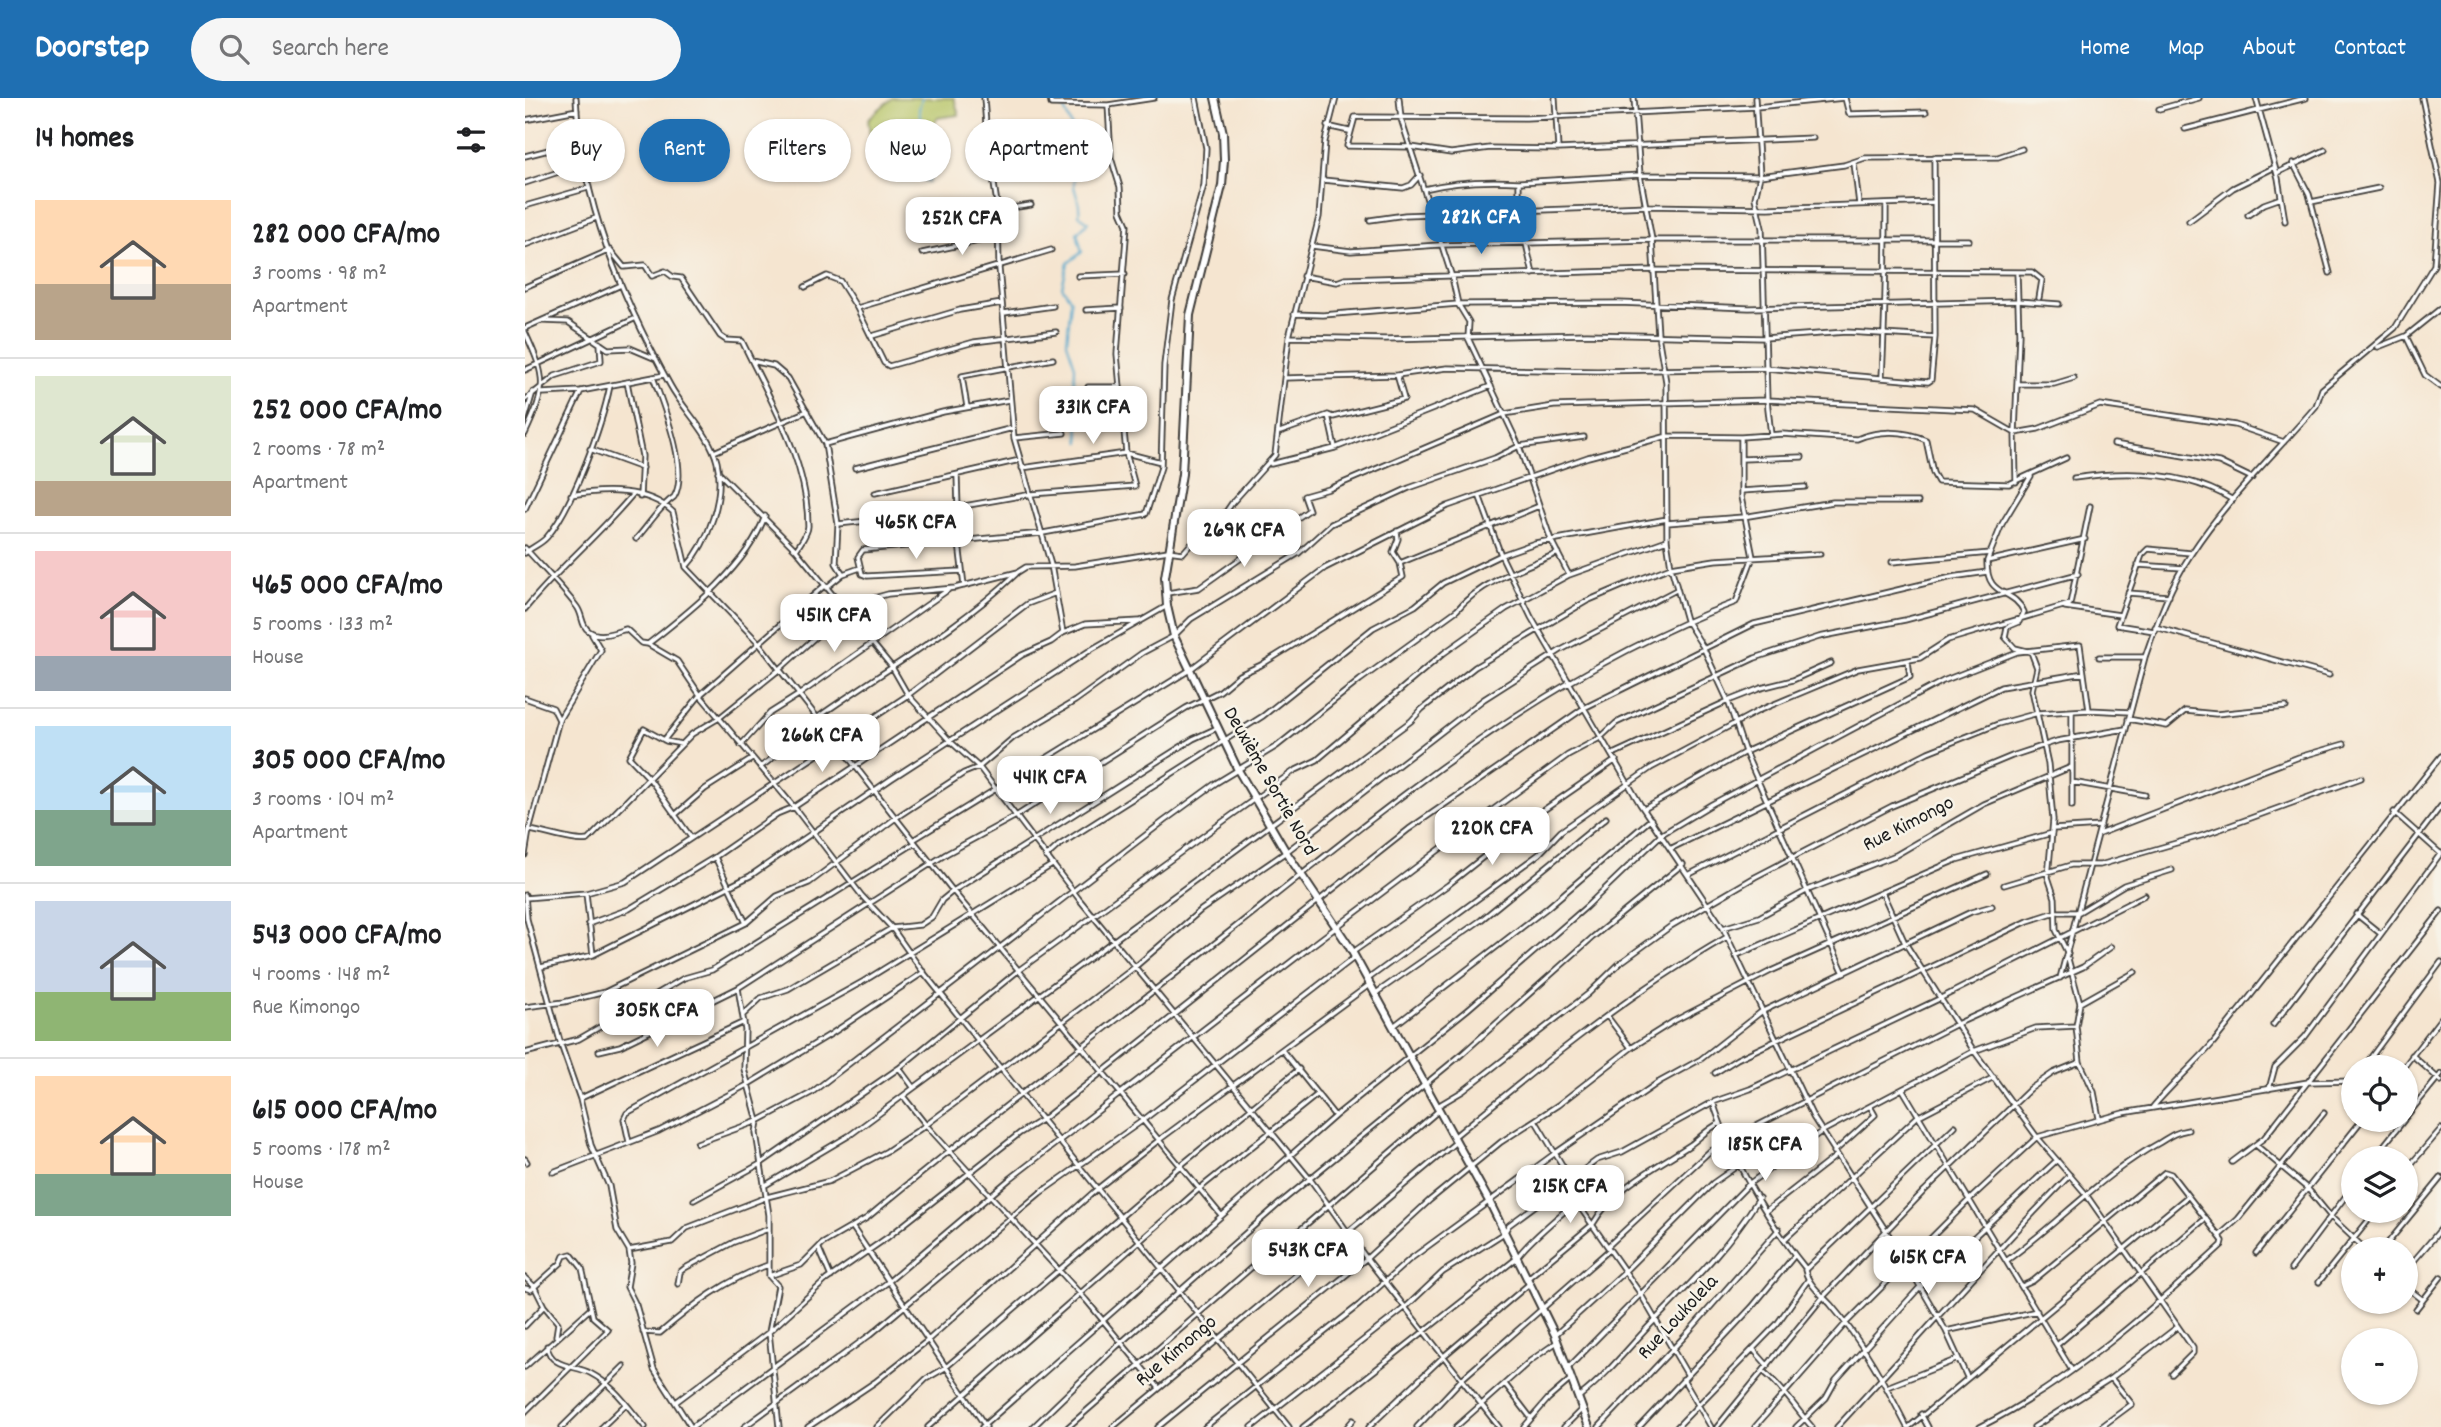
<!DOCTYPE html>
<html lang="en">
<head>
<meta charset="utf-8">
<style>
  :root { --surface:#fff; --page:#f6f6f6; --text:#202124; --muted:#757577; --line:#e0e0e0; --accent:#1f6fb2 }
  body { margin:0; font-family:Dekko,sans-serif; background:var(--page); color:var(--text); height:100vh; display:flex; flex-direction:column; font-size:26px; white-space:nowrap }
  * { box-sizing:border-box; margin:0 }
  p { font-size:23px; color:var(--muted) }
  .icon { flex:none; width:38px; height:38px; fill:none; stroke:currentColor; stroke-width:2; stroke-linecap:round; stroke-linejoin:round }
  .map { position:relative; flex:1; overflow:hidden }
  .details { display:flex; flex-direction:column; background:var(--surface); width:525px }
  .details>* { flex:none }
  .top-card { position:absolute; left:21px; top:21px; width:665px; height:63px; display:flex; gap:14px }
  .tools { position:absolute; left:1816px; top:957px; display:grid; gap:14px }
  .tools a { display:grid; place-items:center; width:77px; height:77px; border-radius:50%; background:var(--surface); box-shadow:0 2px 5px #0004; font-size:35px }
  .price { position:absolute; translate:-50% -60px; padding:0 16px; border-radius:14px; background:#fff; color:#222; font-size:23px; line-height:46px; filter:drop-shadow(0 2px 4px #0008) }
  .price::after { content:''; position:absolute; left:50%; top:42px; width:21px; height:16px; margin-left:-10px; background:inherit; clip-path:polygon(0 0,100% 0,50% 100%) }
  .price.selected { background:var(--accent); color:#fff }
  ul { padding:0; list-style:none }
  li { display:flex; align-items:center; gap:21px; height:175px; padding:0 35px }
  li+li { border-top:2px solid var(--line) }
  li span { display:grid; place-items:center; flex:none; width:196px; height:140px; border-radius:0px; color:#555 }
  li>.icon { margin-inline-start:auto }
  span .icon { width:84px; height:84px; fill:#fffc; stroke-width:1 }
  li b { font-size:30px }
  h2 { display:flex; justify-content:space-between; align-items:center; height:84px; padding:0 35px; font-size:30px }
  .pill { padding:0 24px; border-radius:32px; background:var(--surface); box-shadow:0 2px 5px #0004; font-size:24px; line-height:63px }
  .pill.selected { background:var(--accent); color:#fff }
  header { display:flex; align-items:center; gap:42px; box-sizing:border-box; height:98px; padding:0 35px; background:var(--accent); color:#fff }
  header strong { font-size:33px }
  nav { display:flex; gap:38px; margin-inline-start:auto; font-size:24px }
  .search { width:490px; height:63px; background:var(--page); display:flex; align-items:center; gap:18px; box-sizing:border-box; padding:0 24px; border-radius:38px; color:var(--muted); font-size:26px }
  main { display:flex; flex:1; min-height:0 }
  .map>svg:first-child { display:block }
</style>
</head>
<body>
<header>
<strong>Doorstep</strong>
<div class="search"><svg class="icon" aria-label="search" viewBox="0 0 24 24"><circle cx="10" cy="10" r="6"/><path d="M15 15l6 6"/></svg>Search here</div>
<nav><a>Home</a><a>Map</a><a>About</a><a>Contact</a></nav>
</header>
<main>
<section class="details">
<h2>14 homes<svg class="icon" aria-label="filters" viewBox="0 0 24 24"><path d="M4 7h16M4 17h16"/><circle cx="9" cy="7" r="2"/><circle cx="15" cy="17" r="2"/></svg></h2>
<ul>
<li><span style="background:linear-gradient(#ffd9b3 60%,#b9a48a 0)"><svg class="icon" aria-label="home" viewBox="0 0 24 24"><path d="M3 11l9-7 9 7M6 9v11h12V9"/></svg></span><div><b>282 000 CFA/mo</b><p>3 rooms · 98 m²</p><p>Apartment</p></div></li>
<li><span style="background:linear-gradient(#dfe7d0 75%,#b9a48a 0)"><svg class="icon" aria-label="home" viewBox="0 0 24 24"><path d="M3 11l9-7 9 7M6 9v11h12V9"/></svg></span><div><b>252 000 CFA/mo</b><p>2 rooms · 78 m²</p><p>Apartment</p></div></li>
<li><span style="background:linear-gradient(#f6c9c9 75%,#9aa5b1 0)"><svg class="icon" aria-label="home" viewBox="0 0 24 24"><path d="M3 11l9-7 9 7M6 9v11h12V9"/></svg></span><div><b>465 000 CFA/mo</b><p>5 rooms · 133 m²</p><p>House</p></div></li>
<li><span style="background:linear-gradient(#bfe0f5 60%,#7fa58c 0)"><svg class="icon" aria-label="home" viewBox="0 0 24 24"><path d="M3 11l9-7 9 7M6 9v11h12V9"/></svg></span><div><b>305 000 CFA/mo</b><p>3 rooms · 104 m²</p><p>Apartment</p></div></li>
<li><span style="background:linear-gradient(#c9d6e8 65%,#8fb573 0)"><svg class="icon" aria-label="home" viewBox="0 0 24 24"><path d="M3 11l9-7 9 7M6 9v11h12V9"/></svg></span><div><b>543 000 CFA/mo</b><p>4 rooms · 148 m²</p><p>Rue Kimongo</p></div></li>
<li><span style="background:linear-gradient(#ffd9b3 70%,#7fa58c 0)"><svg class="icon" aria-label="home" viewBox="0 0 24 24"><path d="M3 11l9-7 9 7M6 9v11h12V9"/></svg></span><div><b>615 000 CFA/mo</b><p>5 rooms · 178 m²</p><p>House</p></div></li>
</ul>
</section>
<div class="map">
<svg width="1916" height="1329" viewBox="0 0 1916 1329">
  <rect width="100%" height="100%" fill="#f7f3e8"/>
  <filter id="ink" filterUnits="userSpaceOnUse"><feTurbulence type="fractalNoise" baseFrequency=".0143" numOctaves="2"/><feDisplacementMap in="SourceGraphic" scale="14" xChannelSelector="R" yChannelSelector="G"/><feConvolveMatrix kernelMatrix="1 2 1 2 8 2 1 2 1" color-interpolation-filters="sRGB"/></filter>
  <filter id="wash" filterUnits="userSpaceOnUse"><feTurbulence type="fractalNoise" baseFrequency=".00686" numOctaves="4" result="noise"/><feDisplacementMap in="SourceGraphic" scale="28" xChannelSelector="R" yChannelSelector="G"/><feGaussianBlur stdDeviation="1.57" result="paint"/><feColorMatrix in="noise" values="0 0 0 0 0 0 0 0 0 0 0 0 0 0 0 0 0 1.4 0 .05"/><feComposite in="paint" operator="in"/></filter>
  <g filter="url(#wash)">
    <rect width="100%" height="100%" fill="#f5e5d0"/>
    <path fill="#b6c466" stroke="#697041" stroke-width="2" d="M367,0H429L434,17L412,20C406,36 395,47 391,63L371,45H346L343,21Z"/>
    <path fill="#50a7cd" stroke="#366274" stroke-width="2" d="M405,39L410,46L408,57L412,70L404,84C382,80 384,62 357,56L353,45H371L391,63L395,49Z"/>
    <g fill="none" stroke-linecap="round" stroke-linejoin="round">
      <path stroke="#50a7cd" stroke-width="2" d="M397,0L394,11L399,45
        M533,0C544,17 548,37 559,54C554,65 548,76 549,88C551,99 556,105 554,117L563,124L552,135L557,154L543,165L537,189L546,202L542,244L550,268L549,296L555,344"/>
    </g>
  </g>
  <g filter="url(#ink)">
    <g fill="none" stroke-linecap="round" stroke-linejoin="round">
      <defs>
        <path id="minor" d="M51,0C56,103 96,198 145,287C159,313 185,335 192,364C200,398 184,444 161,469
          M459,0L462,40L473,112L474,170L489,340L526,467L538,535
          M874,0L876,21L927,179L933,206L944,224L943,240L994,348L1026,442L1044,477
          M1030,0L1033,51
          M1109,0L1115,77L1127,142L1133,237L1141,284L1142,442L1146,469L1161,522L1178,549L1203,603L1220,654L1318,873
          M1230,0L1235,78L1230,100L1237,130L1242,302L1246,337
          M1320,0L1324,16L1401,14
          M1731,0L1753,80L1760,123
          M583,7L629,0
          M1634,11L1674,0
          M0,22L52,12
          M802,28L824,33
          M1660,31L1781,0
          M1288,40L1033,51L965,50L926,55L886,49L822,48L830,19L1001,20L1231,9L1319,0
          M465,49L515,42
          M0,58L55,44
          M1329,65L1334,106
          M1768,65L1784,96L1805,175
          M1752,75L1800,52
          M469,77L531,67
          M798,82L878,90L886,87L895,77
          M994,84V115L1008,176
          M0,85L58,66
          M899,91C931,83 961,82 994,84L1115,77L1235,78L1319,67L1340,60L1473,59L1497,51
          M1786,104L1854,90
          M0,108L63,90
          M473,112L506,107
          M1723,117L1739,106L1756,100
          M845,122L880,117L1123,108L1243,110L1409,104
          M1664,123L1708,90L1750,69
          M0,147L71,120
          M787,148L826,153L914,147L1127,142H1444
          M397,155L472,139
          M553,178L600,176
          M778,178L812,184L820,181L1129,172L1507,174L1517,182L1514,200
          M0,189L85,152L99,169L120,167L127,178L140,173L148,179L156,180L195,238L201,242L217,243C244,300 283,363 283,428C283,436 275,445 271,452
          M280,189L302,178L315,183L332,210L526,152
          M332,210L359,265L364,268L449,244L531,234
          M561,212L596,210
          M479,215L528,208
          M769,216L798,217L933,206L1094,205L1224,210L1492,203L1534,206
          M18,223L43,224L83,251L105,250L131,261
          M0,230L96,187
          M0,234C22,282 22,288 0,336
          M347,238L435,212L477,205
          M1881,238L1900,277L1916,289
          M764,239L861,241L1062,236L1239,240L1321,234L1410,239
          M1853,249L1881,238L1916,210
          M227,263L249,268L263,280L300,346L313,426L311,465L318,476L301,490
          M0,272L111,220
          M1357,279C1360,222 1361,164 1361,107
          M760,280L872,277L922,270L1072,273L1240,270L1403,284L1406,282L1410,239L1409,59
          M102,284L117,358L115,399
          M1494,286H1529L1549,280
          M563,289H595
          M17,295L56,293L139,277
          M0,302L30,278L76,263L75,245
          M442,309L437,278L528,261
          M803,317L810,349
          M0,321L8,294
          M577,326L612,324
          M755,334L803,317L808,319L879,301L872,277
          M489,340L539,335
          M300,346L418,314L484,302
          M1589,346L1694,364L1727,380
          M65,351L117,370
          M189,354L282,313
          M1216,361L1277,359
          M746,366L810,350L966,288
          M330,370L488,330
          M497,370L601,355L636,364
          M193,374L271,452L367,569L383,597L426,644L454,669L554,801L785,1081L839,1157L974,1329
          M432,377L434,445L439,488
          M1549,380C1602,372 1661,373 1708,402
          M1491,384L1490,335L1494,236L1492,174
          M1216,393L1280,389
          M350,395L495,362
          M46,397C79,391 122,390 148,414L161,469L233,544L428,793L696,1117
          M954,397L976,457L1006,519L1115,706L1198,830L1288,1019L1381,1164L1421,1233L1442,1279
          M0,411L56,293
          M1142,425L1218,419L1308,404H1393
          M313,426L371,420L507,396L610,388L601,355L592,256L602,127L596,113L595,89L586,60L583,7L526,6L525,0
          M872,433L873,441L868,454L875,465
          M111,441C124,427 134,409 149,399C165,373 138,307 128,279
          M0,450C18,470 36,488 52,509C58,517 56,528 64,533C75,541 90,534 101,531L116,545L123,546L152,563L175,597L269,709L337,798L367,830L395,870L764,1329
          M0,455C7,449 16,446 22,439C48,409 77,327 85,288
          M1462,463L1477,426L1506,378
          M1367,464L1465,455
          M1613,467L1658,470
          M436,473L342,478L337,476L333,459L338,452L518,435L621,416L636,369L639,267L647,202L679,87L681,50L671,0
          M318,476L335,470
          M642,495L674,490L784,412L779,398L804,391L979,316L1029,308L1242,302L1450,312L1490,335L1513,331L1575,307L1710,327L1759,344
          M1603,495L1644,498
          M1540,509L1595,517
          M0,511C33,470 74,437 108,396
          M1630,529L1804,577
          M1629,533L1592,527L1617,457L1623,451L1666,455
          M123,546C165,513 222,469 240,418
          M1574,559H1620
          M0,600L28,610L34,622L4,732L0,757
          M35,620L76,552L67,537
          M1603,621L1642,628L1660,613L1691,616L1761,609
          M139,642L175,597L299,488
          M156,646L141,643L119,631L104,659L124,680L165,738
          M216,647L245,615L275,596L423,492
          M1088,656L1203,603L1236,590L1268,582L1306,565
          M235,669C260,654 272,634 296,617C361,571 433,531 491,476
          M1547,684L1620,697
          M1547,708V613
          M1119,711L1220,654L1385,579L1383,563
          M1869,714L1916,756
          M150,717L180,691L227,661
          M1528,731L1576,728
          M4,732C20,734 50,745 63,742L167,636L194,620L255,571L327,506L363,496L430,490L493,474L501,469L550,468L643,453L658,455L665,447L683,440L707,405L750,357L764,239L794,119L800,43L811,0
          M1574,736L1774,659L1819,646
          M388,742L663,573L800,470L923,408L1063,359L1143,338L1216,339L1257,336L1332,341C1354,332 1379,332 1401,342L1408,375L1413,384L1484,386L1541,360
          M1147,750L1476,589L1559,575
          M190,759L221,825
          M521,759L533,748L738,618L848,530L890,508L918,485L976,457L1010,445L1142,421
          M1165,776L1403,654L1473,626L1513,615L1564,612L1605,614
          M1479,787L1546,767H1575L1679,737L1836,680
          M1357,794L1380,845L1449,953L1512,1039L1560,1095L1668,1250V1255L1647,1276
          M61,795L68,857
          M0,797L2,821L36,947L55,1001L66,1047L84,1088L92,1132L104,1152L106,1165L102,1189L111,1207L129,1271L166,1329
          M0,800L61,795L100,784L383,597L502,506L531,495
          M1831,816L1856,836
          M63,826L104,811L190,759L252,716L269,709L497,557L526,544L538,535L560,526L615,523
          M1198,830L1234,819L1283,792L1371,757L1459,706L1546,669
          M828,854L923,787L1010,718L1091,662
          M1543,856L1531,832L1530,800L1523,779L1528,722L1523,666L1507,592L1512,570L1506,554L1490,550L1480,539L1482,529L1494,524L1499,514C1488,489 1461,501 1462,463L1560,441
          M1210,858L1431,762L1527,735
          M16,869L68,857L225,778L366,681L567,551L642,508
          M1535,880L1620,559C1632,524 1646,486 1666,456C1701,402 1749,357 1791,308L1797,291L1870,230L1909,167L1915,85L1897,0
          M843,881L1014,756L1036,733L1126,670L1235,612L1333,571L1395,560L1423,542L1545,506L1565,408
          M213,890L220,932L219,971L233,1023L231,1035L244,1117V1178L253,1188L244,1234L254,1329
          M851,895L956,822L1081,720
          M1555,905L1610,874
          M0,909L39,904L80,894L221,825L252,798L284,785L372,719L439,675L454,669L488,640L550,603L617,555L649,538L666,521L774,455L806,426L884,390L970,360L994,348L1059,339
          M218,917L236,900L263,891L367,830L395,827L407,819L417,802L428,793L668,641L692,630
          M1082,918L1106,950
          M870,927L1022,810L1126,721
          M1748,927L1916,708
          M1551,928L1555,964L1569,994L1574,1020
          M757,952L810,1018
          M74,953L95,948L213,890L421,756L491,718L661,610L695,593L714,577L736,567L878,479L875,465L1014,408
          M0,955L54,941L159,880L187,872L390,745
          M1887,957L1916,983
          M374,970L388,989
          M1838,970L1916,864
          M1878,970L1916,920
          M1190,975L1212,961L1503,823L1531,814H1554L1599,787L1647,772
          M1744,991L1750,969L1780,939L1916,755
          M1378,992L1546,1271
          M378,998L401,1027L561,1202L634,1290
          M56,1000L219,924
          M1188,1004C1205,1058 1245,1127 1281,1171
          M911,1009L938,993L1063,896L1095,865L1146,828L1230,779L1367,708L1487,658L1532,643L1600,631
          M1627,1010C1646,987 1668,968 1688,945L1916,658
          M1881,1019L1916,976
          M1010,1022L1045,1080L1052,1105L1115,1195L1162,1276
          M930,1038C1017,966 1104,895 1202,839
          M1202,1043L1434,925L1558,869L1586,849
          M104,1044L99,1021L102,1015L339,883L527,767
          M172,1045L233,1023L286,995L639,723L691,685L752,648L835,582L932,512C955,484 1000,469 1033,455
          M1732,1048L1783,1091L1806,1119L1841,1152
          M1309,1054L1350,1017L1346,1010
          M1849,1060L1879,1022
          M0,1061L2,1064
          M1707,1064L1739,1040L1916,813
          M1881,1072L1916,1031
          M28,1074L134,1033L222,987L306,936L399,874
          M239,1088L325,1037L886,623L897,611L950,569L1062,503L1102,486L1146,469L1190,462L1295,456
          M169,1102L235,1066L374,970L494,872L707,717L769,673L792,662L919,555L981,511L1044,477L1142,442
          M1242,1112L1311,1058
          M328,1130L461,1329
          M1694,1138L1713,1121L1799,1015
          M1260,1141L1392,1019L1469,979
          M1083,1148L1185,1053L1203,1046
          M294,1151L306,1179
          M104,1152L147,1144L162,1130L242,1099L305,1083L362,1053L401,1027L610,869L676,812L761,754L959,601L1036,552L1151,492
          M1857,1152L1916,1080
          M1731,1155L1837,1022
          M1481,1163C1534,1125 1577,1076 1634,1045C1644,1039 1650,1034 1663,1032
          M1766,1171L1829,1087
          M1881,1172L1916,1131
          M244,1178L276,1167L297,1146L342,1120C462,1020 586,927 709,830C866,706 1020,575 1211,504L1228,459L1216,399V339
          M0,1180L9,1188L19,1208L0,1228
          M1003,1180L1068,1126C1089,1089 1130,1070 1165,1047C1176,1039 1182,1031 1195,1025
          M1794,1184L1851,1113
          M153,1186L155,1174L160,1170L209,1144L243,1131
          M1497,1188L1508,1183L1640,1074L1646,1076L1663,1098
          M1881,1189L1898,1202
          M0,1190L6,1192L36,1165L39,1158L46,1156L57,1170L68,1219L83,1232L0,1314
          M19,1208L33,1225L31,1238
          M1891,1211L1916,1179
          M1421,1233L1512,1213
          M118,1234L135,1235C169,1206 201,1182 243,1167
          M1030,1237L1098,1175L1188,1085L1215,1066
          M1532,1247L1681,1120
          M22,1248C25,1270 50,1267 65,1275C90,1288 102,1308 120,1329
          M1228,1251L1243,1268
          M0,1269L65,1211
          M1044,1269L1225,1085L1296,1034L1449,953L1511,930L1551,928L1555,905L1543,861
          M1239,1274C1258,1289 1270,1310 1287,1329
          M1158,1281L1186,1329
          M980,1286L1006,1320
          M1362,1289L1433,1261
          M1055,1298C1083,1276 1102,1251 1126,1226C1166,1185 1204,1148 1234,1100
          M151,1304L244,1234L301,1182L363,1139L495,1035L518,1021L884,731L1059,610L1229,526L1427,479L1462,474
          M1396,1316L1403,1329
          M37,1329L99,1268
          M77,1329L101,1306
          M167,1329L363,1184L486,1080L789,846L951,724L1043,657L1075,640L1091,625L1230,560L1294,539L1380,522L1553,476
          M219,1329L345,1237L515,1095L617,1023L830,859
          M283,1329L350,1284L402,1243L572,1091L634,1042L844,887
          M352,1329L401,1281L420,1270L655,1068L774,971
          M403,1329L674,1091L793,996
          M457,1329L810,1018L942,912L1061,809L1137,736L1187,706L1418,583L1492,554L1555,547L1564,612
          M508,1329L591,1249L755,1105L937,956L1068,839L1158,766
          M543,1329L757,1143L769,1137L913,1013
          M588,1329L931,1044
          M633,1329L842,1160L905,1102L976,1044L1033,1007L1106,950L1149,923L1246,873L1462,776
          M680,1329L834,1207L884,1162L1029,1056L1134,984L1176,961L1236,914L1446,814L1467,808
          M727,1329L882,1208L918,1174L979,1135L984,1127L1072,1062L1097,1054L1188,1004L1225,991L1416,900L1620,797
          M778,1329L992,1160C1001,1144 1066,1090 1083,1079
          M822,1329L828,1322
          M844,1329L920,1257L1004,1186
          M892,1329L938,1280L1083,1153
          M931,1329L1005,1263L1032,1244
          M999,1329L1023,1301L1046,1281
          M1039,1329L1057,1311
          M1074,1329L1159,1239L1254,1131
          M1114,1329L1227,1209L1270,1157
          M1152,1329L1252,1226L1283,1182
          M1192,1329L1298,1199L1399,1093L1505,991L1528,975L1555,964
          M1230,1329L1321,1225L1445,1101L1512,1039L1598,1015L1783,984L1829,983
          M1271,1329L1301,1300L1311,1282L1394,1190L1532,1062
          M1312,1329C1390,1245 1465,1158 1545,1077
          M1382,1329C1360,1286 1338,1244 1306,1207C1297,1197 1283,1186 1280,1172L1430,1028
          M1384,1329L1663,1098L1698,1143L1697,1147C1624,1214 1545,1284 1455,1329
          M1509,1329L1586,1280L1651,1230
          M1576,1329L1607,1306L1586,1280"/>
        <path id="primary" d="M690,0L698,35L699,62L697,88L665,217L657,376L640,479L642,508L649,538L713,672L761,754L824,848L965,1105L1030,1237L1064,1329"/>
      </defs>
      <use href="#minor" stroke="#3d3a37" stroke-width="7"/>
      <use href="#primary" stroke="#3d3a37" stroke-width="10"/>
      <use href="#minor" stroke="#fff" stroke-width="3.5"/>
      <use href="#primary" stroke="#fff" stroke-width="6"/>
    </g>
  </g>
  <g text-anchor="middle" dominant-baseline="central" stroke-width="5" stroke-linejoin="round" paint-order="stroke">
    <g font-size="21" fill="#1c1c1c" stroke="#f7f3e8">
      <text transform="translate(744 684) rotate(60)">Deuxième Sortie Nord</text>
      <text transform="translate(1384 727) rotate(-27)">Rue Kimongo</text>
      <text transform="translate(1154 1220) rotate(-47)">Rue Loukolela</text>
      <text transform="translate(652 1254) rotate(-40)">Rue Kimongo</text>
    </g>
  </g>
</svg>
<div class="tools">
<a><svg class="icon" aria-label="locate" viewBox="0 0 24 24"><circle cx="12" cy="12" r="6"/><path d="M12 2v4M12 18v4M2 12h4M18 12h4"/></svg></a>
<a><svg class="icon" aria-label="layers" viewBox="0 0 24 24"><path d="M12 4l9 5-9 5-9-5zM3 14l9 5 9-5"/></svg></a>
<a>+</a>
<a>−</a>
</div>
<b class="price selected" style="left:956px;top:158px">282K CFA</b>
<b class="price" style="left:437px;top:159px">252K CFA</b>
<b class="price" style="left:568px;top:348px">331K CFA</b>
<b class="price" style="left:391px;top:463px">465K CFA</b>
<b class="price" style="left:719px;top:471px">269K CFA</b>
<b class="price" style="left:309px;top:556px">451K CFA</b>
<b class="price" style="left:297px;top:676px">266K CFA</b>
<b class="price" style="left:525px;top:718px">441K CFA</b>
<b class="price" style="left:967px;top:769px">220K CFA</b>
<b class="price" style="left:132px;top:951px">305K CFA</b>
<b class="price" style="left:1240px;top:1085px">185K CFA</b>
<b class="price" style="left:1045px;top:1127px">215K CFA</b>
<b class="price" style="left:783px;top:1191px">543K CFA</b>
<b class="price" style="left:1403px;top:1198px">615K CFA</b>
<div class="top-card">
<a class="pill">Buy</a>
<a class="pill selected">Rent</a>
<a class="pill">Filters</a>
<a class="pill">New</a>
<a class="pill">Apartment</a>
</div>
</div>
</main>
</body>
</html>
